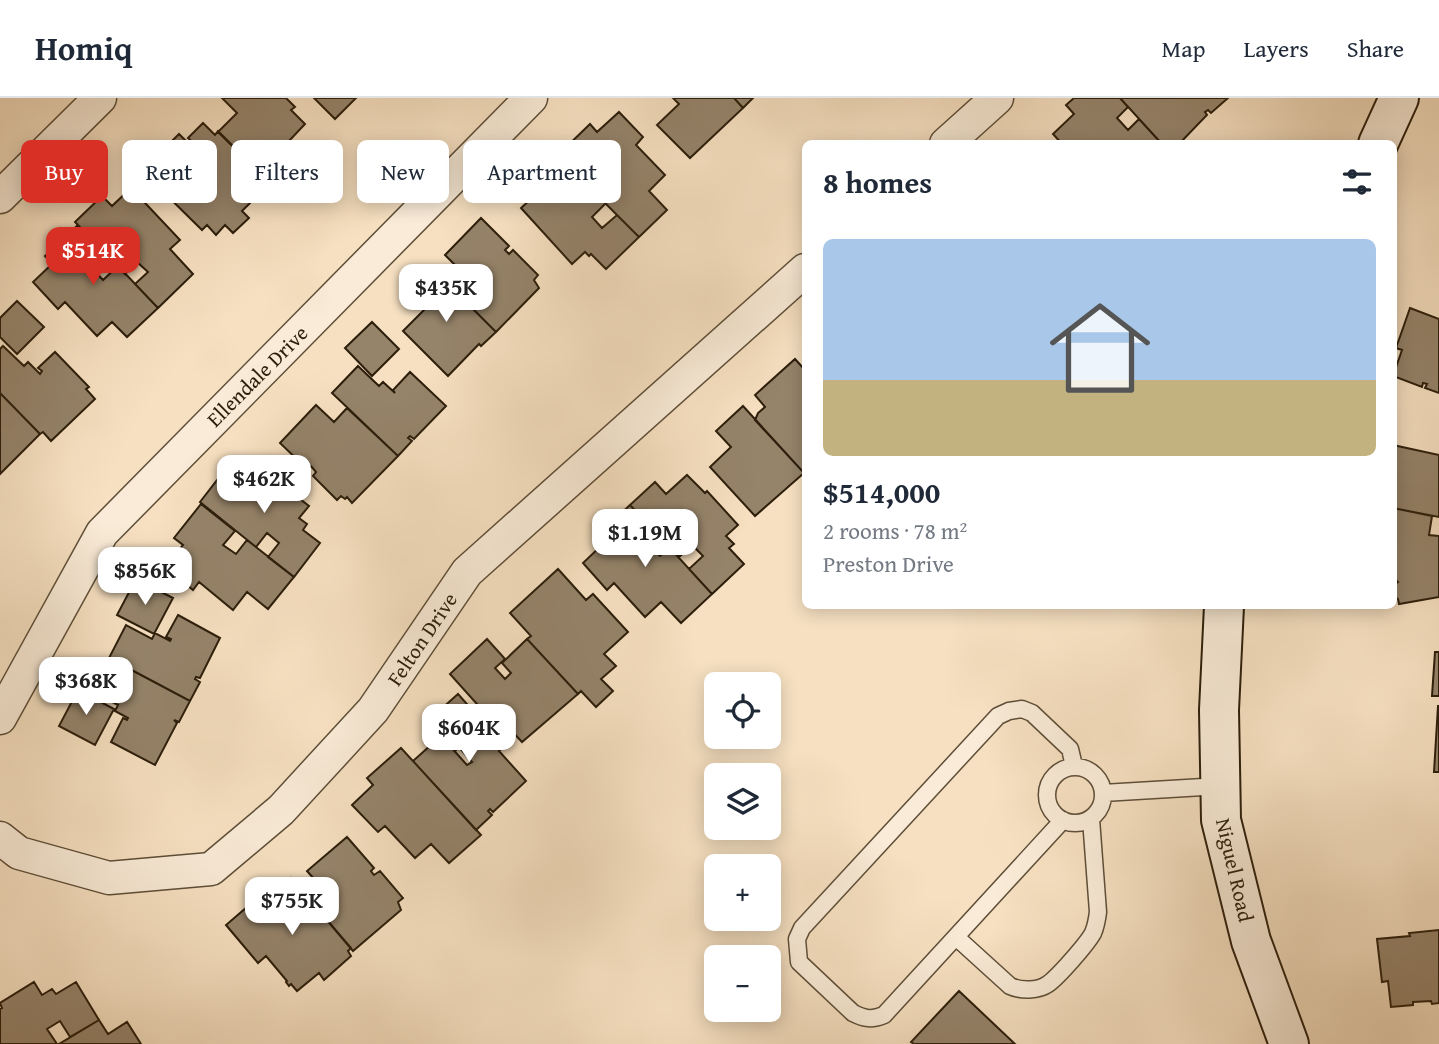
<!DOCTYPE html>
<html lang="en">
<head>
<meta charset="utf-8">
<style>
  :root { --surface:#fff; --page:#f2f2f3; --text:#1f2937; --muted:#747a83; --line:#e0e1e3; --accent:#d93025 }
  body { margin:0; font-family:"Gentium Book Plus",serif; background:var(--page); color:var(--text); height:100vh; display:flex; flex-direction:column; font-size:26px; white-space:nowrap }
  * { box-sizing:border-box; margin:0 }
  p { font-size:23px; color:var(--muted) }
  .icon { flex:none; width:38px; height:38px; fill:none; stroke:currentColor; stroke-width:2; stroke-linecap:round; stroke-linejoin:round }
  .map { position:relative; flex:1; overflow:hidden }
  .drawer { position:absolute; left:802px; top:42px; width:595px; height:469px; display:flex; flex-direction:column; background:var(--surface); border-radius:10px; box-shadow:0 4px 18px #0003 }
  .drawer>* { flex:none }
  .guide { position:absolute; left:21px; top:42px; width:665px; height:63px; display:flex; gap:14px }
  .controls { position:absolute; left:704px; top:574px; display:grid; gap:14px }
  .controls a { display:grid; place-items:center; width:77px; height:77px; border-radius:10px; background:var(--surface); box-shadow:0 4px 18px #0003; font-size:35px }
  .price { position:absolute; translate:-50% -60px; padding:0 16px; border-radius:14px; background:#fff; color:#222; font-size:23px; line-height:46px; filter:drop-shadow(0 2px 4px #0008) }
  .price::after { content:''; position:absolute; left:50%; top:42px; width:21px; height:16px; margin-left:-10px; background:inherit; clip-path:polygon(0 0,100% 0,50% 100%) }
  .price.current { background:var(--accent); color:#fff }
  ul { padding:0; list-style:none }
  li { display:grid; align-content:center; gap:14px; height:371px; padding:0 21px }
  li+li { border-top:2px solid var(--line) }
  li span { display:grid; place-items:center; height:217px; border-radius:10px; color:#555 }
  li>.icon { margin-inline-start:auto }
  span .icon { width:126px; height:126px; fill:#fffc; stroke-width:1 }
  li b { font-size:30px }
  h2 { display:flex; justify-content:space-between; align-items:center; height:84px; padding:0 21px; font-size:30px }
  .pill { padding:0 24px; border-radius:10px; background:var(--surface); box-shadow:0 4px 18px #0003; font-size:24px; line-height:63px }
  .pill.current { background:var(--accent); color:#fff }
  header { display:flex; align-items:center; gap:42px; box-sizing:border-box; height:98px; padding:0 35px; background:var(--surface); border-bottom:2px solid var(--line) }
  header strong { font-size:33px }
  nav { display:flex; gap:38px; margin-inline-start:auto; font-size:24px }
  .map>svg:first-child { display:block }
</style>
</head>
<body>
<header>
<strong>Homiq</strong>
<nav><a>Map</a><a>Layers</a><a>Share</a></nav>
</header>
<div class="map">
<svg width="1439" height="946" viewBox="0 0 1439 946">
  <rect width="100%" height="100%" fill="#f6e0c1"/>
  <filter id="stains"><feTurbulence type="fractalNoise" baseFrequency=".00286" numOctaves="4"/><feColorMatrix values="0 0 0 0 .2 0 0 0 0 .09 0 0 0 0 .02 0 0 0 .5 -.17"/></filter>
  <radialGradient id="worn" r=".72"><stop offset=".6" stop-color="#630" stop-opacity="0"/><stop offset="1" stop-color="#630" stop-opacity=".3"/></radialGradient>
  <path fill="#95836a" stroke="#2c1e0b" stroke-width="2" d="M222,0H286L295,9L291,12L305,26L288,44L300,56L270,85L218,34L237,15Z
    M314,0H356L335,21Z
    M673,0H734L743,10L690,60L657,27L679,6Z
    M734,0H753L743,10Z
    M1074,0H1120L1128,9L1117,20L1128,32L1139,21L1162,46H1062L1053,36L1074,16L1066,7Z
    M1120,0H1228L1211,15L1208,12L1205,14L1207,17L1179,46H1162Z
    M619,14L643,39L636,47L665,77L649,93L667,112L639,139L598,98L611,86L601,75L588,87L558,57L590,26L597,34Z
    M203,25L215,37L218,33L270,85L242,113L249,120L233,135L225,127L216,137L207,127L202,132L142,73L179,36L197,54L200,51L188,40Z
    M557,55L606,105L592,119L602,130L617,117L639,139L606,171L591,156L589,158L585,154L572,166L521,110L543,90L532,80Z
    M131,90L180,142L170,151L193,176L158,210L135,186L148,174L137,164L125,176L75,124L102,98L112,108Z
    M481,120L509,148L505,152L509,156L513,152L538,177L534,182L539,190L496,234L448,186L461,173L445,157Z
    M78,127L106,157L92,170L103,182L118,168L158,210L127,239L112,224L97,238L65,204L58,211L33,184L52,166L45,158Z
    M432,170L496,234L481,248L479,246L448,278L403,233L425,211L409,194Z
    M17,203L44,229L17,256L0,239V220Z
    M1410,210L1439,221V295L1425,290L1427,286L1423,285L1422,289L1393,278L1402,252L1396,250Z
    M372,224L399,251L372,278L345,250Z
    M3,248L24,268L28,264L40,276L42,273L38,270L55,254L89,289L86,291L95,301L51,343L43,334L40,336L0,295V251Z
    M795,261L805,272V376L755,322L758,315L765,309L755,297Z
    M358,268L379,288L383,284L395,295L393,292L410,274L446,308L414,341L410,338L408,340L412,343L398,358L332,295Z
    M0,295L40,336L0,376Z
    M316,307L334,324L347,310L398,358L352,405L347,399L345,401L341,398L337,402L313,378L316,374L311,368L307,371L280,345Z
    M743,308L804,375L755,418L710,369L731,349L716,333Z
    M1393,347L1439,357V419L1393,410Z
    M251,364L309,408L299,420L307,426L303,432L320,445L294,479L268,459L279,445L267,435L256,449L200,404L221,377L233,387Z
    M687,377L705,395L707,393L738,427L726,438L734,446L729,450L744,466L712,496L689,471L703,458L692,447L679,459L630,407L655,384L666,396Z
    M201,406L235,433L223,447L236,456L247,442L294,479L268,511L247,494L233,512L199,484L193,492L165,469L183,447L174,440Z
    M630,407L662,441L652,450L660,458L670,450L712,496L681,525L661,504L645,519L614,485L607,492L583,465L604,445L597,438Z
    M1393,410L1432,418L1429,437L1439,438V499L1399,506L1398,501L1394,498L1393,487L1398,484L1395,481V485L1393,484Z
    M558,471L586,502L593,496L628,534L604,556L616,568L601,581L613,593L596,609L581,593L578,596L527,541L531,538L510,515Z
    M136,481L173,500L154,536L117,517Z
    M178,517L220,540L200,580L196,579L195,581L200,584L190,603L109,560L126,527L152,541L155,535L170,543L171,541L166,539Z
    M487,541L505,561L495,570L505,581L511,575L502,565L527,541L578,596L522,644L490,610L485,615L450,576Z
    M1435,554H1439V598H1432Z
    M109,560L190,603L179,624L174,622L177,625L155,667L111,644L123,620L127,622L128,620L115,613L118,607L92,593Z
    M78,592L114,611L95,647L59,628Z
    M458,596L504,648L499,653L526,683L493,714L490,711L488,713L492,717L476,732L413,663L441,638L467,667L472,664L459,649L456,652L429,622Z
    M1438,608H1439V674H1434Z
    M401,650L481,737L449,765L431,746L415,760L385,728L378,734L352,707L373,687L367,680Z
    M347,739L374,770L371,773L374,777L380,773L403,800L398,804L401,812L353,853L309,801L322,790L307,773Z
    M291,780L351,850L348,853L351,858L324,882L319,875L297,893L291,886L289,888L286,884L287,883L266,858L258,865L226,827L254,803L263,814L270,808L275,813L280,809L271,798Z
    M1439,832V905L1432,906L1431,903L1413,904V907L1391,909L1388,883L1382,884L1377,841L1410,838L1409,835Z
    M34,884L42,897L52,891L56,896L76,884L99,922L70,939L60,923L47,931L57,946H0V911L2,910L0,905Z
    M959,893L1015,946H914L911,944Z
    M99,922L108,936L127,924L141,946H59Z"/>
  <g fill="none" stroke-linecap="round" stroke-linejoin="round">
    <defs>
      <path id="lane" d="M1047 697a28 28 0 1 1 56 0a28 28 0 1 1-56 0Z
        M1103,695L1220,688
        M1063,722L884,917C872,922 865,921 853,915L799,864L797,841L802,830L998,618L1009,613L1022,611L1032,615L1070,651L1074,668
        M956,839L1010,888C1021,893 1038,893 1048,886C1058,879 1087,846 1093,835C1096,828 1097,822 1098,814L1091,721"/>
      <path id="street" d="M946,46L997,0
        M0,99L100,0
        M0,620L102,435L531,0
        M0,740L19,755L109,780L211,771L281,712L373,612L467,474L805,172"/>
      <path id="secondary" d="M1378,46L1399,0
        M1224,508L1219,612L1221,722L1251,843L1289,946"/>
    </defs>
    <use href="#lane" stroke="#5e4e38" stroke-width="19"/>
    <use href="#street" stroke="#5e4e38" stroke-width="35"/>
    <use href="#secondary" stroke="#2c1e0b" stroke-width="42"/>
    <use href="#lane" stroke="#f9ebd7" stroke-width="16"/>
    <use href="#street" stroke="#f9ebd7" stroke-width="32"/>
    <use href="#secondary" stroke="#f9ebd7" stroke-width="38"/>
  </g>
  <g text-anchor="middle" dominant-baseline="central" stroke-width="5" stroke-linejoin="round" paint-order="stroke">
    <g font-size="21" fill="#2c1e0b" stroke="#f9ebd7">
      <text transform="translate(257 278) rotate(-45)">Ellendale Drive</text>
      <text transform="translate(422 541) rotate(-56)">Felton Drive</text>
      <text transform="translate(1235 772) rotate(77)">Niguel Road</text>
    </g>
  </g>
  <rect width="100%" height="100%" filter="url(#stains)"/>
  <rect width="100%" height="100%" fill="url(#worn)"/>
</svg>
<div class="controls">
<a><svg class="icon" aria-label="locate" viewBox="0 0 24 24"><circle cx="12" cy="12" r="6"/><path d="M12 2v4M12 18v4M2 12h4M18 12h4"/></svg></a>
<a><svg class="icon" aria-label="layers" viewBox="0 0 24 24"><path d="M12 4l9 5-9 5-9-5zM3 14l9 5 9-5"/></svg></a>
<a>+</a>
<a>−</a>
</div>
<b class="price current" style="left:93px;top:189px">$514K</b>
<b class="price" style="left:446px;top:226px">$435K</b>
<b class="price" style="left:264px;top:417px">$462K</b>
<b class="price" style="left:645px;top:471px">$1.19M</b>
<b class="price" style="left:145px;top:509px">$856K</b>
<b class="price" style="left:86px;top:619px">$368K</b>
<b class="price" style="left:469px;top:666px">$604K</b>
<b class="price" style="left:292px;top:839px">$755K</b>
<div class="guide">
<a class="pill current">Buy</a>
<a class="pill">Rent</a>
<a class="pill">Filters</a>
<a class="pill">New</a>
<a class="pill">Apartment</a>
</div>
<section class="drawer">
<h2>8 homes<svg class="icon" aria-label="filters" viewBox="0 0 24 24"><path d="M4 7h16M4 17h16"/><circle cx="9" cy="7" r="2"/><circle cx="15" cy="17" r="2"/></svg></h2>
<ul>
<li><span style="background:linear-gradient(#a9c7e8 65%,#c2b280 0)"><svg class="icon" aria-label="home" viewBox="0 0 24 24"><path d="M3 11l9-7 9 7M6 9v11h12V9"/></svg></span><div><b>$514,000</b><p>2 rooms · 78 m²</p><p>Preston Drive</p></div></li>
</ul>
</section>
</div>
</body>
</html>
